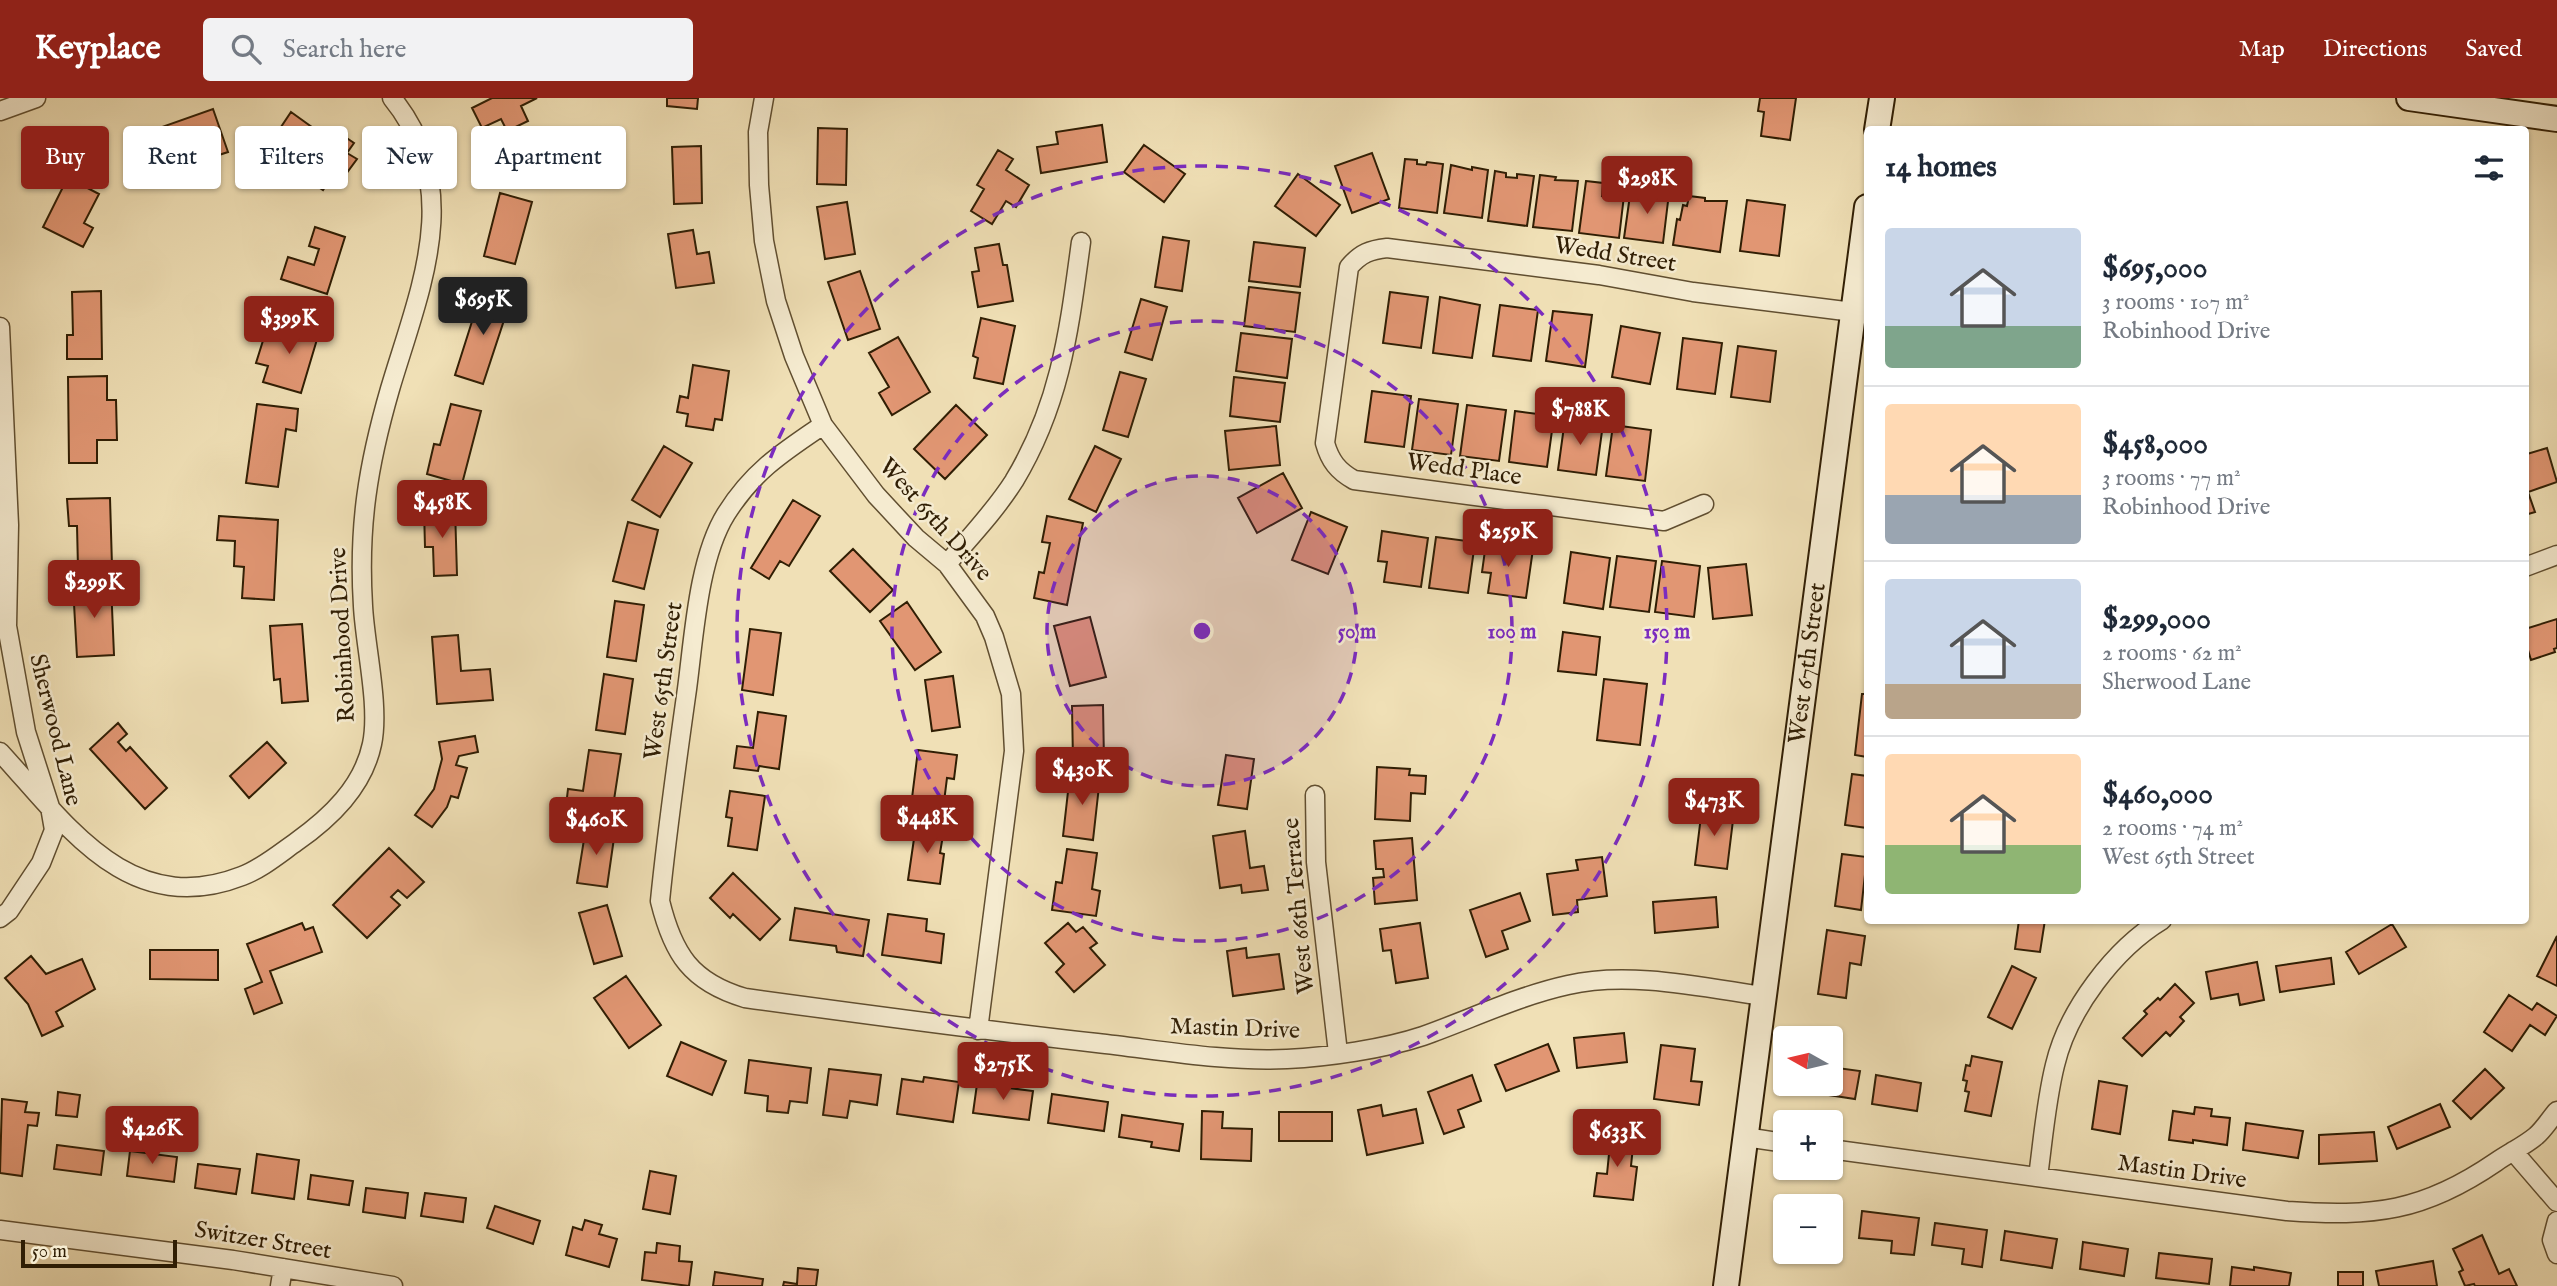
<!DOCTYPE html>
<html lang="en">
<head>
<meta charset="utf-8">
<style>
  :root { --surface:#fff; --page:#f2f2f3; --text:#1f2937; --muted:#747a83; --line:#e0e1e3; --accent:#8f2418 }
  body { margin:0; font-family:"IM FELL English",serif; background:var(--page); color:var(--text); height:100vh; display:flex; flex-direction:column; font-size:26px; white-space:nowrap }
  * { box-sizing:border-box; margin:0 }
  p { font-size:23px; color:var(--muted) }
  .icon { flex:none; width:38px; height:38px; fill:none; stroke:currentColor; stroke-width:2; stroke-linecap:round; stroke-linejoin:round }
  .map { position:relative; flex:1; overflow:hidden }
  .panel { position:absolute; left:1864px; top:28px; width:665px; height:798px; display:flex; flex-direction:column; background:var(--surface); border-radius:7px; box-shadow:0 2px 5px #0004 }
  .panel>* { flex:none }
  .hud { position:absolute; left:21px; top:28px; width:665px; height:63px; display:flex; gap:14px }
  .needle { width:46px; rotate:278deg }
  .buttons { position:absolute; left:1773px; top:928px; display:grid; gap:14px }
  .buttons a { display:grid; place-items:center; width:70px; height:70px; border-radius:7px; background:var(--surface); box-shadow:0 2px 5px #0004; font-size:35px }
  .scale { position:absolute; left:21px; bottom:18px; width:156px; box-sizing:border-box; padding-left:7px; border:4px solid #301e04; border-top:0; font-size:19px; line-height:24px; white-space:nowrap; color:#301e04; -webkit-text-stroke:5px #f5ebd0; paint-order:stroke }
  .price { position:absolute; translate:-50% -60px; padding:0 16px; border-radius:7px; background:var(--accent); color:#fff; font-size:23px; line-height:46px; filter:drop-shadow(0 2px 4px #0008) }
  .price::after { content:''; position:absolute; left:50%; top:42px; width:21px; height:16px; margin-left:-10px; background:inherit; clip-path:polygon(0 0,100% 0,50% 100%) }
  .price.selected { background:#222; color:#fff }
  ul { padding:0; list-style:none }
  li { display:flex; align-items:center; gap:21px; height:175px; padding:0 21px }
  li+li { border-top:2px solid var(--line) }
  li span { display:grid; place-items:center; flex:none; width:196px; height:140px; border-radius:7px; color:#555 }
  li>.icon { margin-inline-start:auto }
  span .icon { width:84px; height:84px; fill:#fffc; stroke-width:1 }
  li b { font-size:30px }
  h2 { display:flex; justify-content:space-between; align-items:center; height:84px; padding:0 21px; font-size:30px }
  .chip { padding:0 24px; border-radius:7px; background:var(--surface); box-shadow:0 2px 5px #0004; font-size:24px; line-height:63px }
  .chip.selected { background:var(--accent); color:#fff }
  header { display:flex; align-items:center; gap:42px; box-sizing:border-box; height:98px; padding:0 35px; background:var(--accent); color:#fff }
  header strong { font-size:33px }
  nav { display:flex; gap:38px; margin-inline-start:auto; font-size:24px }
  .search { width:490px; height:63px; background:var(--page); display:flex; align-items:center; gap:18px; box-sizing:border-box; padding:0 24px; border-radius:7px; color:var(--muted); font-size:26px }
  .map>svg:first-child { display:block }
</style>
</head>
<body>
<header>
<strong>Keyplace</strong>
<div class="search"><svg class="icon" aria-label="search" viewBox="0 0 24 24"><circle cx="10" cy="10" r="6"/><path d="M15 15l6 6"/></svg>Search here</div>
<nav><a>Map</a><a>Directions</a><a>Saved</a></nav>
</header>
<div class="map">
<svg width="2557" height="1188" viewBox="0 0 2557 1188">
  <rect width="100%" height="100%" fill="#f0e0b6"/>
  <filter id="stains"><feTurbulence type="fractalNoise" baseFrequency=".00286" numOctaves="4"/><feColorMatrix values="0 0 0 0 .2 0 0 0 0 .09 0 0 0 0 .02 0 0 0 .5 -.17"/></filter>
  <radialGradient id="worn" r=".72"><stop offset=".6" stop-color="#630" stop-opacity="0"/><stop offset="1" stop-color="#630" stop-opacity=".3"/></radialGradient>
  <path fill="#e19673" stroke="#301e04" stroke-width="2" d="M492,0H537L521,8L528,23L507,33L501,21L482,30L472,10Z
    M667,0H698L697,11L667,8Z
    M1760,0H1796L1790,42L1761,38L1764,14L1758,13Z
    M213,11L228,54L173,72L159,30Z
    M291,14L330,42L336,33L354,45L347,55L357,61L343,80L335,74L323,92L301,77L311,63L275,38Z
    M1102,27L1107,64L1041,75L1037,49L1058,46L1056,34Z
    M818,30L847,31L846,87L817,86Z
    M1144,47L1185,76L1164,104L1124,74Z
    M701,48L702,105L674,106L672,49Z
    M998,52L1013,61L1006,72L1029,87L1016,109L1006,103L992,126L971,113L984,91L977,87Z
    M58,53L85,67L76,84L99,96L84,125L93,130L83,149L43,129L64,87L46,78Z
    M1372,55L1389,101L1352,115L1335,68Z
    M1405,61L1417,62V66L1426,67L1427,64L1443,66L1437,115L1399,110Z
    M1451,67L1472,72V69L1488,72L1482,120L1444,115Z
    M1495,73L1506,75V79L1517,80V76L1534,78L1527,128L1488,123Z
    M1298,76L1340,107L1316,138L1275,108Z
    M1540,77L1556,79L1555,82L1578,83L1572,133L1533,129Z
    M1586,83L1603,85L1602,98L1613,99L1615,87L1625,89L1619,140L1579,135Z
    M1631,90L1642,92L1641,96L1652,97L1653,93L1669,95L1663,145L1624,140Z
    M500,95L532,104L515,166L484,158Z
    M1689,98L1705,100V103H1727L1720,154L1673,147L1677,121L1680,122L1683,107L1687,108Z
    M1747,102L1785,107L1779,158L1740,153Z
    M847,104L855,156L825,161L817,109Z
    M315,129L345,139L327,196L281,181L288,159L314,167L319,151L309,148Z
    M693,132L697,156L709,154L714,185L676,190L668,136Z
    M1163,139L1189,143L1182,193L1155,189Z
    M1254,144L1305,150L1300,189L1249,183Z
    M999,146L1003,167H1007L1013,203L978,209L972,174L979,173L975,150Z
    M860,173L880,231L848,242L828,184Z
    M1249,189L1300,195L1295,234L1244,228Z
    M482,192L511,201L483,286L455,277Z
    M101,193L102,261H67V237H73L72,194Z
    M1390,194L1428,199L1421,250L1383,245Z
    M1440,199L1480,207L1472,260L1433,255Z
    M1141,201L1167,209L1152,262L1125,254Z
    M1500,207L1538,212L1531,263L1493,258Z
    M1553,213L1592,217L1585,269L1546,263Z
    M981,220L1015,228L1003,286L974,280L978,260L973,258Z
    M297,221L321,228L301,295L263,284L268,268L256,265L266,233L291,241Z
    M1621,228L1660,235L1650,286L1612,279Z
    M1241,235L1292,241L1287,280L1236,273Z
    M898,239L930,294L892,317L879,295L889,289L869,255Z
    M1683,240L1722,245L1715,296L1677,291Z
    M1738,248L1776,253L1770,304L1731,299Z
    M693,267L729,273L722,322L715,321L713,332L686,328L688,316L677,314L680,298L688,300Z
    M1120,274L1146,281L1128,339L1103,332Z
    M107,278V302H116L117,342H97V365H69L68,279Z
    M1234,279L1285,285L1280,324L1230,318Z
    M1372,293L1411,298L1404,349L1365,344Z
    M1419,301L1458,306L1451,357L1412,352Z
    M257,306L298,311L296,333L286,331L278,389L246,385Z
    M451,306L481,313L462,386L427,376L434,346L440,347Z
    M956,307L987,337L945,381L914,351Z
    M1467,307L1506,312L1499,363L1460,358Z
    M1515,313L1554,318L1547,369L1509,364Z
    M1565,321L1603,326L1596,377L1558,372Z
    M1613,327L1651,332L1645,383L1606,378Z
    M1276,328L1280,367L1229,372L1225,333Z
    M664,348L692,365L660,419L632,402Z
    M1095,348L1121,361L1096,414L1069,401Z
    M2547,350L2557,384L2528,394L2535,414L2525,417V352L2527,356Z
    M1283,375L1302,410L1257,435L1238,400Z
    M110,400L112,468L78,470L77,428H69L67,401Z
    M793,402L820,418L789,468L780,463L769,481L751,470Z
    M455,410L457,477L434,478L433,449H425L424,411Z
    M1311,414L1347,429L1328,476L1292,462Z
    M219,418L278,422L274,502L242,500L244,469L234,468L235,443L217,442Z
    M1047,418L1083,425L1067,507L1034,500L1039,474L1044,475L1050,445L1042,444Z
    M628,424L658,432L644,491L613,483Z
    M1382,433L1428,440L1421,489L1384,484L1387,464L1378,463Z
    M1436,439L1475,444L1468,495L1429,490Z
    M1486,445L1533,451L1526,500L1488,495L1491,475L1482,474Z
    M853,451L893,492L870,514L830,473Z
    M1571,454L1610,460L1603,511L1564,505Z
    M1617,458L1656,463L1649,514L1610,509Z
    M1662,463L1700,468L1694,519L1655,514Z
    M1746,466L1752,517L1713,521L1708,470Z
    M111,486L114,557L77,559L73,488Z
    M615,503L644,507L636,563L607,559Z
    M907,504L941,554L915,572L880,523Z
    M1090,519L1106,579L1070,588L1054,528Z
    M2557,521V550L2554,551L2555,554L2531,562L2525,542V531Z
    M302,526L308,603L282,605L280,581L274,582L270,528Z
    M750,531L781,535L773,597L742,592Z
    M1563,534L1600,539L1596,577L1558,573Z
    M458,537L461,573L490,571L493,602L437,606L432,539Z
    M604,576L633,581L625,636L596,632Z
    M953,578L960,629L932,633L925,582Z
    M1604,581L1647,586L1640,647L1597,642Z
    M1862,596H1867V659L1855,657Z
    M1103,607L1104,663H1073L1072,608Z
    M758,614L786,618L779,671L759,668L758,673L734,670L737,648L753,650Z
    M118,625L127,636L118,644L126,653L130,649L167,690L145,711L90,651Z
    M475,638L478,654L459,658L456,667L467,670L458,700L451,698L447,709L432,729L415,717L434,691L442,661L439,644Z
    M267,644L286,665L249,700L230,678Z
    M589,652L621,656L612,715L566,708L568,691L583,693Z
    M918,652L957,657L954,681L947,680L943,712L911,708Z
    M1226,657L1254,661L1247,711L1218,707Z
    M1377,669L1410,671L1409,677L1426,678L1425,696L1411,695L1410,723L1375,721Z
    M1070,676L1100,679L1093,742L1063,738Z
    M1852,676L1867,678V730L1845,727Z
    M730,693L765,698L757,752L728,748L732,720L726,719Z
    M1702,710L1734,714L1727,771L1695,767Z
    M916,727L944,731L940,755L944,756L940,786L908,782Z
    M586,729L615,733L607,789L577,785Z
    M1245,733L1250,770L1264,768L1268,792L1242,795L1241,787L1220,790L1213,738Z
    M1412,740L1417,802L1375,806L1373,780L1384,779L1383,771H1376L1374,743Z
    M389,750L424,784L407,800L398,792L391,799L400,807L367,840L333,807Z
    M1067,751L1097,755L1092,791L1100,793L1096,818L1052,812L1056,784L1062,785Z
    M1842,756L1867,759L1861,812L1835,808Z
    M1602,759L1607,798L1577,802L1578,814L1553,817L1547,776L1578,772L1576,762Z
    M733,775L780,821L760,842L733,816L730,820L710,800Z
    M1520,795L1530,823L1502,833L1508,851L1486,859L1470,812Z
    M1716,799L1718,829L1655,835L1653,804Z
    M607,807L622,858L594,866L579,815Z
    M795,810L869,822L863,858L837,854L836,848L790,842Z
    M888,816L927,821L926,833L944,836L941,865L882,857Z
    M2019,822H2045L2040,854L2015,851Z
    M302,825L305,832L313,829L322,854L270,873L282,905L254,916L245,891L262,884L247,846Z
    M1068,825L1076,834L1083,829L1097,845L1090,850L1105,867L1074,894L1056,874L1064,866L1045,845Z
    M1420,825L1428,880L1396,885L1391,852L1383,853L1380,831Z
    M2392,826L2406,849L2359,876L2346,854Z
    M1827,832L1865,838L1861,867L1850,865L1846,900L1818,896Z
    M2557,838V888L2537,878Z
    M1246,850L1247,860L1279,856L1284,891L1233,898L1227,853Z
    M150,852H218V882L150,881Z
    M31,858L46,876L82,861L95,891L56,914L63,928L42,938L28,906L5,880Z
    M2331,860L2334,886L2280,894L2276,868Z
    M2257,864L2264,902L2240,907L2238,896L2211,901L2206,874Z
    M2012,868L2036,880L2012,931L1988,919Z
    M626,878L661,927L629,950L594,900Z
    M2175,886L2194,905L2180,919L2184,923L2170,938L2166,934L2142,958L2123,940L2147,916L2144,913L2158,900L2160,902Z
    M2509,897L2532,912L2537,905L2557,918L2545,937L2530,927L2512,953L2484,934Z
    M1624,935L1627,964L1577,970L1574,940Z
    M681,944L726,963L712,997L667,978Z
    M1548,946L1559,973L1506,993L1495,967Z
    M1661,947L1695,951L1691,983L1702,984L1699,1007L1654,1001Z
    M1972,958L2002,964L1991,1018L1965,1013L1969,994L1965,993L1967,983L1963,982L1966,967L1970,968Z
    M749,962L811,970L807,1005L790,1003L788,1015L767,1013L768,998L745,995Z
    M1830,969L1860,973L1855,1001L1802,993L1803,985H1830Z
    M829,971L881,977L877,1007L850,1003L847,1020L823,1017Z
    M2485,971L2504,990L2471,1021L2453,1003Z
    M1472,977L1481,1003L1458,1012L1464,1029L1444,1036L1428,994Z
    M1876,977L1921,985L1917,1013L1872,1006Z
    M924,979L959,984L953,1024L897,1016L902,981L923,984Z
    M2099,983L2127,988L2120,1036L2092,1031Z
    M977,986L1033,993L1029,1022L973,1015Z
    M58,994L80,997L77,1019L56,1017Z
    M1052,996L1108,1004L1104,1033L1048,1025Z
    M2,1001L27,1004L25,1014L39,1015L37,1028L28,1027L22,1078L0,1075Z
    M2440,1006L2450,1029L2397,1051L2388,1029Z
    M1381,1007L1383,1018L1416,1011L1423,1045L1367,1057L1358,1012Z
    M2195,1009L2212,1011L2211,1018L2230,1020L2227,1047L2193,1042V1045L2169,1042L2173,1013L2194,1016Z
    M1202,1013L1223,1014L1222,1030L1252,1031L1251,1063L1201,1061Z
    M1279,1014H1332V1043H1279Z
    M1122,1017L1183,1026L1179,1053L1151,1049L1152,1044L1119,1039Z
    M2246,1025L2303,1033L2298,1060L2243,1052Z
    M2374,1034L2377,1063L2319,1066V1037Z
    M1604,1036L1634,1039L1631,1068L1637,1069L1633,1102L1594,1098L1597,1075L1607,1076L1609,1056L1602,1055Z
    M57,1047L104,1053L101,1077L54,1071Z
    M130,1053L177,1059L174,1084L127,1078Z
    M257,1056L299,1062L294,1101L252,1095Z
    M198,1066L240,1071L236,1096L195,1090Z
    M650,1073L676,1078L670,1116L643,1111Z
    M311,1077L353,1083L349,1107L308,1101Z
    M366,1090L408,1095L405,1120L363,1114Z
    M425,1095L466,1100L463,1124L421,1118Z
    M495,1108L540,1123L533,1146L487,1130Z
    M1830,1111L1840,1112L1836,1140L1830,1139Z
    M1862,1113L1919,1120L1914,1157L1891,1155L1892,1143L1859,1140Z
    M585,1122L602,1127L599,1136L617,1141L609,1169L566,1157L573,1129L582,1132Z
    M1935,1125L1987,1132L1982,1169L1962,1166L1964,1151L1932,1147Z
    M2005,1133L2057,1141L2052,1170L2001,1162Z
    M2482,1137L2499,1176L2509,1171L2517,1188H2475L2474,1186L2465,1188L2459,1174L2463,1172L2453,1151Z
    M2083,1144L2128,1151L2124,1178L2080,1171Z
    M657,1145L680,1148L679,1163L692,1164L689,1188L642,1182L645,1154L656,1155Z
    M2159,1155L2212,1161L2209,1186L2156,1180Z
    M2433,1163L2437,1188H2379L2376,1173Z
    M2232,1169L2254,1172V1169L2291,1175L2289,1188H2230Z
    M798,1170L818,1172L816,1188H783L784,1184L797,1186Z
    M715,1174L763,1181L762,1188H713Z
    M2338,1174H2363V1188H2338Z"/>
  <g fill="none" stroke-linecap="round" stroke-linejoin="round">
    <defs>
      <path id="street" d="M764,0L758,34L759,87L764,143L776,203L794,258L823,327L876,397L916,440L947,466L985,518L994,539L1011,596L1014,653L978,932
        M0,13L36,0
        M0,229L9,427L7,528L26,634L50,709L54,732L41,765L9,813L0,820
        M823,327C783,354 753,373 726,416C698,461 694,539 687,591C677,662 667,732 660,803C673,856 691,884 745,900C862,916 980,932 1097,945C1160,952 1224,964 1287,961C1328,959 1384,951 1423,938C1471,921 1518,898 1568,887C1628,873 1701,889 1762,898
        M1704,406L1664,423L1354,382C1338,373 1330,363 1325,345L1349,169C1361,155 1370,152 1387,150L1599,177L1693,194L1853,214
        M947,466C970,439 995,413 1014,383C1061,305 1069,232 1081,144
        M2525,469L2557,457
        M0,654C67,727 129,822 242,778C261,771 279,756 296,744C330,720 363,689 372,646C380,608 365,548 363,508C358,428 368,367 390,291C419,193 466,91 392,0
        M1315,697L1316,764L1338,955
        M1745,1039L1785,1045
        M1830,1051L2287,1113C2374,1119 2423,1114 2496,1064C2509,1055 2524,1048 2536,1038C2544,1031 2550,1021 2557,1013
        M2513,1053L2557,1104
        M2038,1079C2043,1042 2046,1003 2055,967C2068,912 2114,851 2162,822
        M2557,1123L2552,1142L2557,1156
        M0,1132L233,1162L393,1188
        M280,1188L283,1170"/>
      <g id="secondary">
        <path d="M2409,0L2557,21"/>
        <path d="M1877,32L1882,0"/>
        <path id="s1" d="M1726,1188L1867,109"/>
      </g>
    </defs>
    <use href="#street" stroke="#604e30" stroke-width="21"/>
    <use href="#secondary" stroke="#301e04" stroke-width="28"/>
    <use href="#street" stroke="#f5ebd0" stroke-width="18"/>
    <use href="#secondary" stroke="#f5ebd0" stroke-width="24"/>
  </g>
  <circle cx="1202" cy="533" r="155" fill="#7b2cbf" fill-opacity=".12"/>
  <g fill="none" stroke="#7b2cbf" stroke-width="3.5" stroke-dasharray="12 9">
    <circle cx="1202" cy="533" r="155"/>
    <circle cx="1202" cy="533" r="310"/>
    <circle cx="1202" cy="533" r="465"/>
  </g>
  <g text-anchor="middle" dominant-baseline="central" stroke-width="5" stroke-linejoin="round" paint-order="stroke">
    <g font-size="24" fill="#301e04" stroke="#f5ebd0">
      <text transform="translate(1615 157) rotate(9)">Wedd Street</text>
      <text transform="translate(1464 372) rotate(8)">Wedd Place</text>
      <text transform="translate(935 422) rotate(48)">West 65th Drive</text>
      <text transform="translate(343 537) rotate(-93)">Robinhood Drive</text>
      <text stroke="none"><textPath href="#s1" startOffset="628">West 67th Street</textPath></text>
      <text transform="translate(664 583) rotate(-82)">West 65th Street</text>
      <text transform="translate(55 632) rotate(76)">Sherwood Lane</text>
      <text transform="translate(1299 808) rotate(-95)">West 66th Terrace</text>
      <text transform="translate(1235 931) rotate(2)">Mastin Drive</text>
      <text transform="translate(2182 1074) rotate(8)">Mastin Drive</text>
      <text transform="translate(263 1143) rotate(9)">Switzer Street</text>
    </g>
  </g>
  <circle cx="1202" cy="533" r="10" fill="#7b2cbf" stroke="#f5ebd0" stroke-width="3.5"/>
  <g font-size="21" text-anchor="middle" font-weight="bold" fill="#7b2cbf" stroke="#f5ebd0" stroke-width="5" stroke-linejoin="round" paint-order="stroke">
    <text x="1357" y="540">50 m</text>
    <text x="1512" y="540">100 m</text>
    <text x="1667" y="540">150 m</text>
  </g>
  <rect width="100%" height="100%" filter="url(#stains)"/>
  <rect width="100%" height="100%" fill="url(#worn)"/>
</svg>
<div class="buttons">
<a><svg class="needle" viewBox="-14 -14 28 28"><path d="M0-13l5 13h-10z" fill="#e53935"/><path d="M0 13l5-13h-10z" fill="#747a83"/></svg></a>
<a>+</a>
<a>−</a>
</div>
<div class="scale">50 m</div>
<b class="price" style="left:1647px;top:118px">$298K</b>
<b class="price selected" style="left:483px;top:239px">$695K</b>
<b class="price" style="left:289px;top:258px">$399K</b>
<b class="price" style="left:1580px;top:349px">$788K</b>
<b class="price" style="left:442px;top:442px">$458K</b>
<b class="price" style="left:1508px;top:471px">$259K</b>
<b class="price" style="left:94px;top:522px">$299K</b>
<b class="price" style="left:1082px;top:709px">$430K</b>
<b class="price" style="left:1714px;top:740px">$473K</b>
<b class="price" style="left:927px;top:757px">$448K</b>
<b class="price" style="left:596px;top:759px">$460K</b>
<b class="price" style="left:1003px;top:1004px">$275K</b>
<b class="price" style="left:152px;top:1068px">$426K</b>
<b class="price" style="left:1617px;top:1071px">$633K</b>
<div class="hud">
<a class="chip selected">Buy</a>
<a class="chip">Rent</a>
<a class="chip">Filters</a>
<a class="chip">New</a>
<a class="chip">Apartment</a>
</div>
<section class="panel">
<h2>14 homes<svg class="icon" aria-label="filters" viewBox="0 0 24 24"><path d="M4 7h16M4 17h16"/><circle cx="9" cy="7" r="2"/><circle cx="15" cy="17" r="2"/></svg></h2>
<ul>
<li><span style="background:linear-gradient(#c9d6e8 70%,#7fa58c 0)"><svg class="icon" aria-label="home" viewBox="0 0 24 24"><path d="M3 11l9-7 9 7M6 9v11h12V9"/></svg></span><div><b>$695,000</b><p>3 rooms · 107 m²</p><p>Robinhood Drive</p></div></li>
<li><span style="background:linear-gradient(#ffd9b3 65%,#9aa5b1 0)"><svg class="icon" aria-label="home" viewBox="0 0 24 24"><path d="M3 11l9-7 9 7M6 9v11h12V9"/></svg></span><div><b>$458,000</b><p>3 rooms · 77 m²</p><p>Robinhood Drive</p></div></li>
<li><span style="background:linear-gradient(#c9d6e8 75%,#b9a48a 0)"><svg class="icon" aria-label="home" viewBox="0 0 24 24"><path d="M3 11l9-7 9 7M6 9v11h12V9"/></svg></span><div><b>$299,000</b><p>2 rooms · 62 m²</p><p>Sherwood Lane</p></div></li>
<li><span style="background:linear-gradient(#ffd9b3 65%,#8fb573 0)"><svg class="icon" aria-label="home" viewBox="0 0 24 24"><path d="M3 11l9-7 9 7M6 9v11h12V9"/></svg></span><div><b>$460,000</b><p>2 rooms · 74 m²</p><p>West 65th Street</p></div></li>
</ul>
</section>
</div>
</body>
</html>
